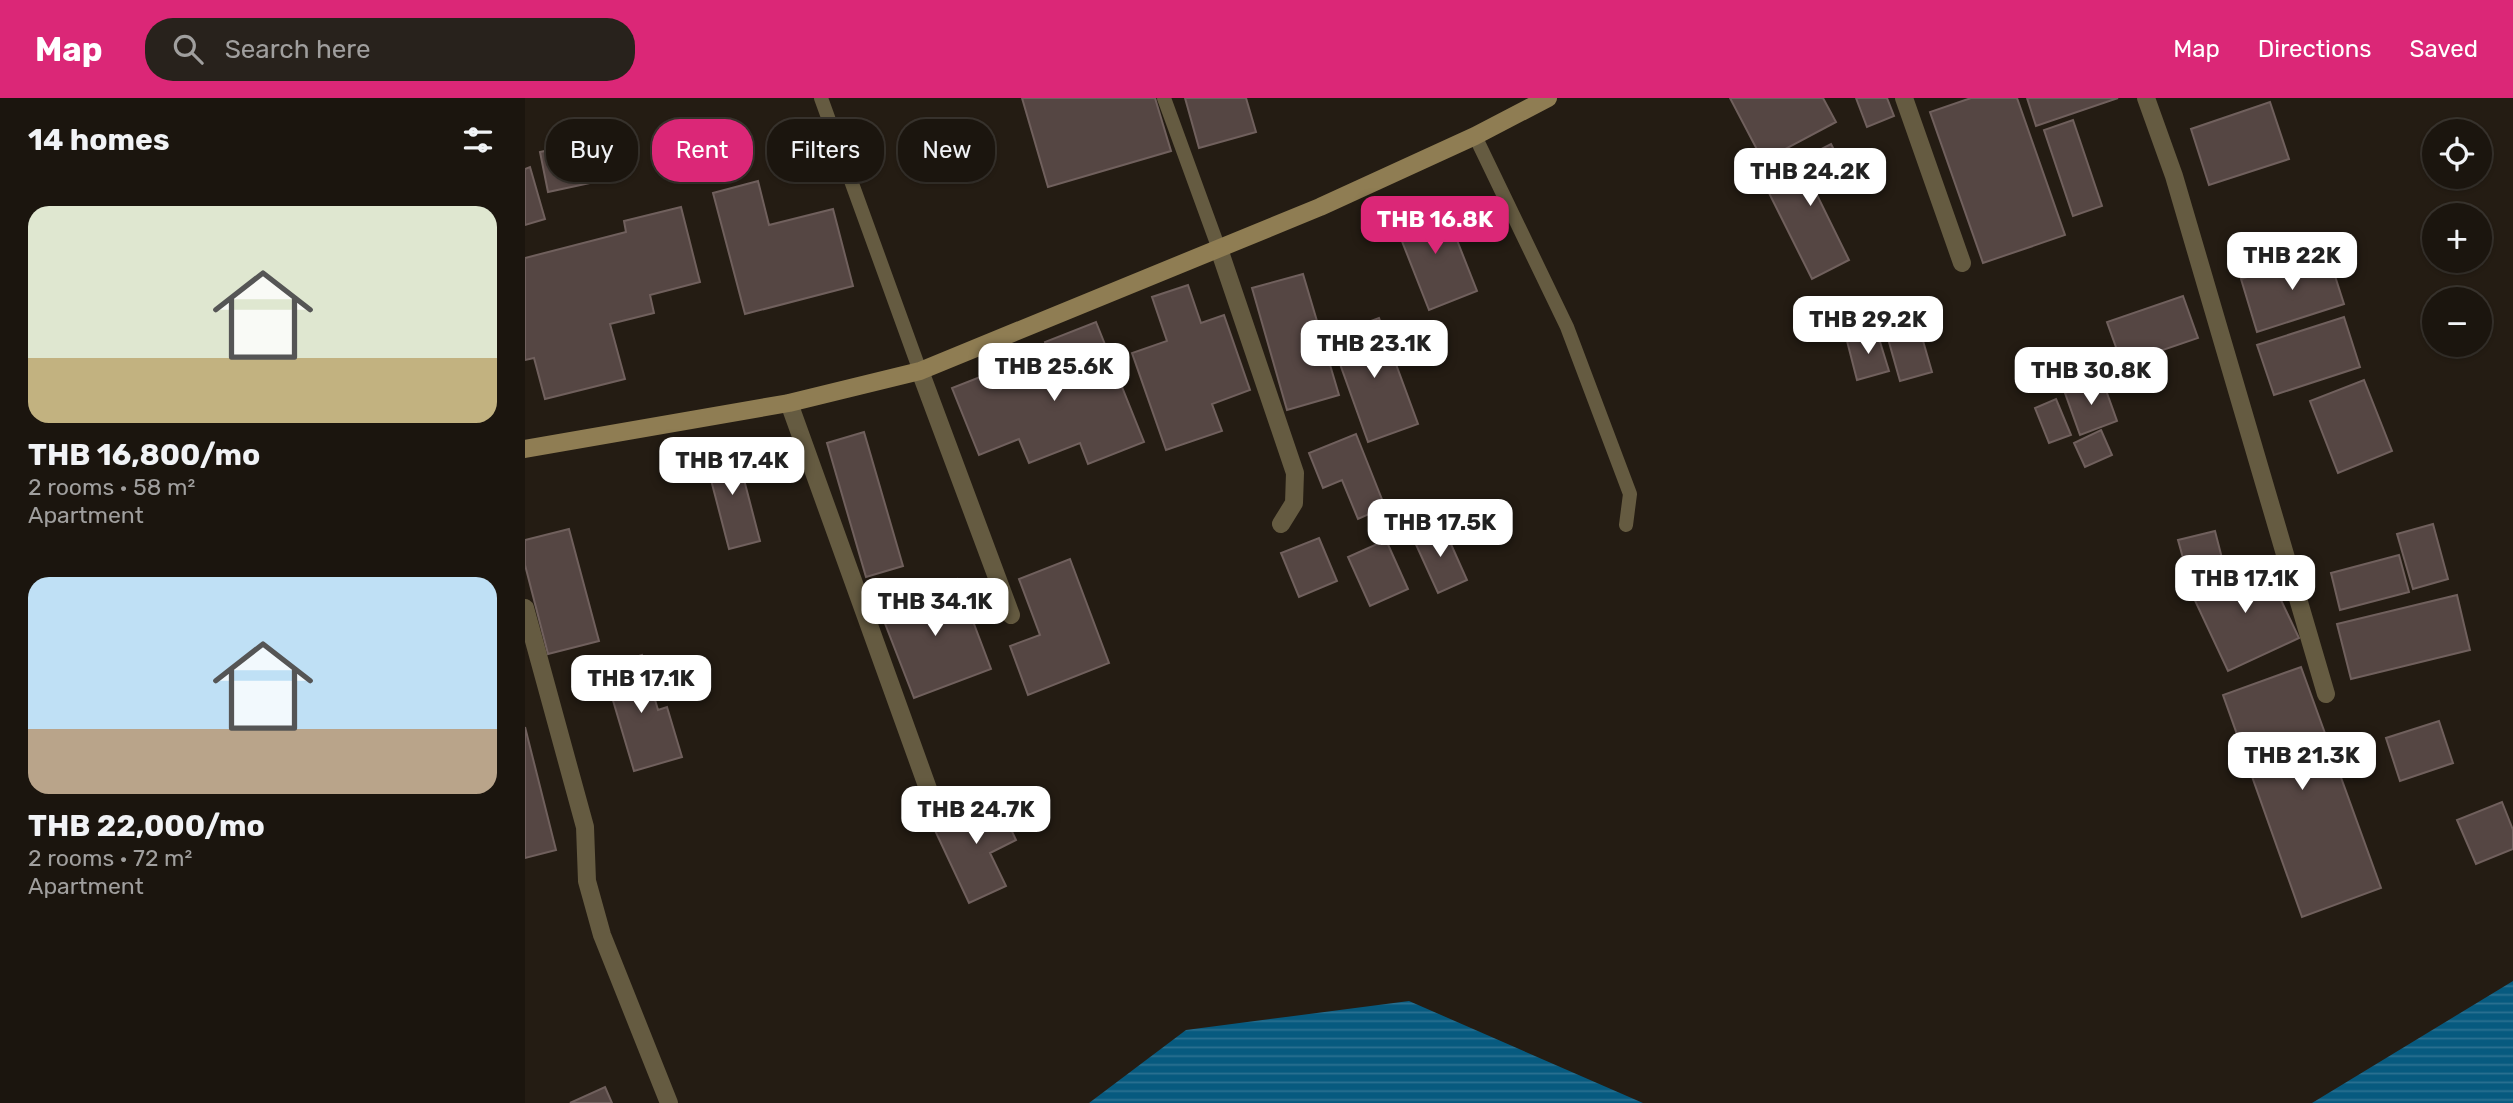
<!DOCTYPE html>
<html lang="en">
<head>
<meta charset="utf-8">
<style>
  :root { --surface:#1b150e; --page:#28221c; --text:#f1f3f6; --muted:#a09f9e; --line:#39342e; --accent:#db2777 }
  body { margin:0; font-family:Rubik,sans-serif; background:var(--page); color:var(--text); height:100vh; display:flex; flex-direction:column; font-size:26px; white-space:nowrap }
  * { box-sizing:border-box; margin:0 }
  p { font-size:23px; color:var(--muted) }
  .icon { flex:none; width:38px; height:38px; fill:none; stroke:currentColor; stroke-width:2; stroke-linecap:round; stroke-linejoin:round }
  .map { position:relative; flex:1; overflow:hidden }
  .panel { display:flex; flex-direction:column; background:var(--surface); width:525px }
  .panel>* { flex:none }
  .guide { position:absolute; left:21px; top:21px; width:665px; height:63px; display:flex; gap:14px }
  .controls { position:absolute; left:1897px; top:21px; display:grid; gap:14px }
  .controls a { display:grid; place-items:center; width:70px; height:70px; border-radius:50%; background:var(--surface); box-shadow:0 2px 5px #0004,0 0 0 2px var(--line); font-size:35px }
  .price { position:absolute; translate:-50% -60px; padding:0 16px; border-radius:14px; background:#fff; color:#222; font-size:23px; line-height:46px; filter:drop-shadow(0 2px 4px #0008) }
  .price::after { content:''; position:absolute; left:50%; top:42px; width:21px; height:16px; margin-left:-10px; background:inherit; clip-path:polygon(0 0,100% 0,50% 100%) }
  .price.selected { background:var(--accent); color:#fff }
  ul { padding:0; list-style:none }
  li { display:grid; align-content:center; gap:14px; height:371px; padding:0 28px }
  li span { display:grid; place-items:center; height:217px; border-radius:21px; color:#555 }
  li>.icon { margin-inline-start:auto }
  span .icon { width:126px; height:126px; fill:#fffc; stroke-width:1 }
  li b { font-size:30px }
  h2 { display:flex; justify-content:space-between; align-items:center; height:84px; padding:0 28px; font-size:30px }
  .pill { padding:0 24px; border-radius:28px; background:var(--surface); box-shadow:0 2px 5px #0004,0 0 0 2px var(--line); font-size:24px; line-height:63px }
  .pill.selected { background:var(--accent); color:#fff }
  header { display:flex; align-items:center; gap:42px; box-sizing:border-box; height:98px; padding:0 35px; background:var(--accent); color:#fff }
  header strong { font-size:33px }
  nav { display:flex; gap:38px; margin-inline-start:auto; font-size:24px }
  .search { width:490px; height:63px; background:var(--page); display:flex; align-items:center; gap:18px; box-sizing:border-box; padding:0 24px; border-radius:28px; color:var(--muted); font-size:26px }
  main { display:flex; flex:1; min-height:0 }
  .map>svg:first-child { display:block }
</style>
</head>
<body>
<header>
<strong>Map</strong>
<div class="search"><svg class="icon" aria-label="search" viewBox="0 0 24 24"><circle cx="10" cy="10" r="6"/><path d="M15 15l6 6"/></svg>Search here</div>
<nav><a>Map</a><a>Directions</a><a>Saved</a></nav>
</header>
<main>
<section class="panel">
<h2>14 homes<svg class="icon" aria-label="filters" viewBox="0 0 24 24"><path d="M4 7h16M4 17h16"/><circle cx="9" cy="7" r="2"/><circle cx="15" cy="17" r="2"/></svg></h2>
<ul>
<li><span style="background:linear-gradient(#dfe7d0 70%,#c2b280 0)"><svg class="icon" aria-label="home" viewBox="0 0 24 24"><path d="M3 11l9-7 9 7M6 9v11h12V9"/></svg></span><div><b>THB 16,800/mo</b><p>2 rooms · 58 m²</p><p>Apartment</p></div></li>
<li><span style="background:linear-gradient(#bfe0f5 70%,#b9a48a 0)"><svg class="icon" aria-label="home" viewBox="0 0 24 24"><path d="M3 11l9-7 9 7M6 9v11h12V9"/></svg></span><div><b>THB 22,000/mo</b><p>2 rooms · 72 m²</p><p>Apartment</p></div></li>
</ul>
</section>
<div class="map">
<svg width="1988" height="1005" viewBox="0 0 1988 1005">
  <defs>
    <pattern id="water-rules" width="6" height="5" patternUnits="userSpaceOnUse" patternTransform="scale(1.75)"><rect width="6" height="5" fill="#075a7f"/><path d="M0 2.5h6" fill="none" stroke="#2b7191"/></pattern>
  </defs>
  <rect width="100%" height="100%" fill="#241c13"/>
  <path fill="url(#water-rules)" d="M1988,883V1005H1787Z
    M884,903L1118,1005H564L661,932Z"/>
  <path fill="#554643" stroke="#70605d" stroke-width="2" d="M497,0H630L646,53L523,89Z
    M660,0H721L731,34L674,50Z
    M1205,0H1298L1311,24L1238,63Z
    M1331,0H1362L1369,18L1342,29Z
    M1446,0H1492L1540,137L1458,165L1405,14Z
    M1502,0H1593L1511,28Z
    M1745,4L1764,61L1684,87L1666,31Z
    M1548,22L1577,108L1548,118L1519,32Z
    M56,45L65,85L23,94L15,54Z
    M1306,46L1323,79L1291,95L1324,162L1287,181L1237,81Z
    M5,69L20,121L0,127V71Z
    M233,83L244,127L308,111L328,188L220,216L188,95Z
    M917,104L952,193L904,212L869,123Z
    M156,109L175,184L125,197L129,215L85,226L100,281L20,301L9,260L0,262V160L101,134L99,123Z
    M1802,153L1819,206L1732,234L1716,181Z
    M778,176L814,297L762,312L727,190Z
    M663,187L676,225L699,217L725,292L687,306L697,333L641,352L607,255L642,243L627,199Z
    M1658,198L1673,240L1597,266L1582,224Z
    M1390,215L1407,274L1375,283L1358,223Z
    M1819,219L1835,269L1749,297L1732,247Z
    M854,220L893,326L843,344L805,238Z
    M571,224L619,344L563,366L555,345L504,365L494,341L454,357L427,290L501,261L509,280L530,272L520,244Z
    M1352,234L1364,273L1332,282L1322,243Z
    M1534,265L1541,283L1517,292L1510,275Z
    M1577,281L1592,323L1555,337L1540,295Z
    M1839,282L1867,353L1813,375L1785,303Z
    M1531,301L1546,337L1524,345L1510,310Z
    M1576,332L1587,357L1560,369L1549,345Z
    M339,334L378,468L341,479L302,345Z
    M831,336L860,409L833,421L817,382L798,390L784,355Z
    M210,347L235,443L204,451L179,355Z
    M917,426L942,482L913,495L888,440Z
    M1908,426L1923,481L1888,491L1872,436Z
    M44,431L74,543L23,556L0,467V442Z
    M1690,433L1699,468L1663,478L1653,442Z
    M794,440L812,483L774,499L756,455Z
    M861,442L883,491L845,508L823,459Z
    M1874,457L1884,494L1815,512L1806,475Z
    M1736,460L1774,540L1703,573L1666,494Z
    M545,461L584,565L503,597L485,548L515,537L494,481Z
    M432,481L466,571L389,600L354,510Z
    M1932,497L1945,552L1826,581L1812,526Z
    M117,557L133,612L142,609L157,659L109,673L78,569Z
    M1776,569L1856,790L1777,819L1698,597Z
    M1914,623L1928,665L1875,683L1861,640Z
    M0,629L31,752L0,760Z
    M470,697L491,742L465,755L481,788L444,805L407,726Z
    M1977,704L1988,732V751L1951,766L1932,722Z
    M80,989L87,1005H45Z"/>
  <g fill="none" stroke-linecap="round" stroke-linejoin="round">
    <path stroke="#655b41" stroke-width="14" d="M296,0L395,273
      M639,0L694,151
      M950,38L1042,229L1105,396L1101,427"/>
    <path stroke="#655b41" stroke-width="18" d="M1379,0L1437,165
      M1621,0L1649,78L1801,596
      M694,151L770,375L769,405L756,426
      M395,273L486,517
      M264,305L406,699
      M0,510L60,729L62,783L77,837L144,1005"/>
    <path stroke="#8f7d53" stroke-width="18" d="M0,351L264,305L395,273L795,109L950,38L1023,0"/>
  </g>
</svg>
<div class="controls">
<a><svg class="icon" aria-label="locate" viewBox="0 0 24 24"><circle cx="12" cy="12" r="6"/><path d="M12 2v4M12 18v4M2 12h4M18 12h4"/></svg></a>
<a>+</a>
<a>−</a>
</div>
<b class="price" style="left:1285px;top:110px">THB 24.2K</b>
<b class="price selected" style="left:910px;top:158px">THB 16.8K</b>
<b class="price" style="left:1767px;top:194px">THB 22K</b>
<b class="price" style="left:1343px;top:258px">THB 29.2K</b>
<b class="price" style="left:849px;top:282px">THB 23.1K</b>
<b class="price" style="left:529px;top:305px">THB 25.6K</b>
<b class="price" style="left:1566px;top:309px">THB 30.8K</b>
<b class="price" style="left:207px;top:399px">THB 17.4K</b>
<b class="price" style="left:915px;top:461px">THB 17.5K</b>
<b class="price" style="left:1720px;top:517px">THB 17.1K</b>
<b class="price" style="left:410px;top:540px">THB 34.1K</b>
<b class="price" style="left:116px;top:617px">THB 17.1K</b>
<b class="price" style="left:1777px;top:694px">THB 21.3K</b>
<b class="price" style="left:451px;top:748px">THB 24.7K</b>
<div class="guide">
<a class="pill">Buy</a>
<a class="pill selected">Rent</a>
<a class="pill">Filters</a>
<a class="pill">New</a>
</div>
</div>
</main>
</body>
</html>
